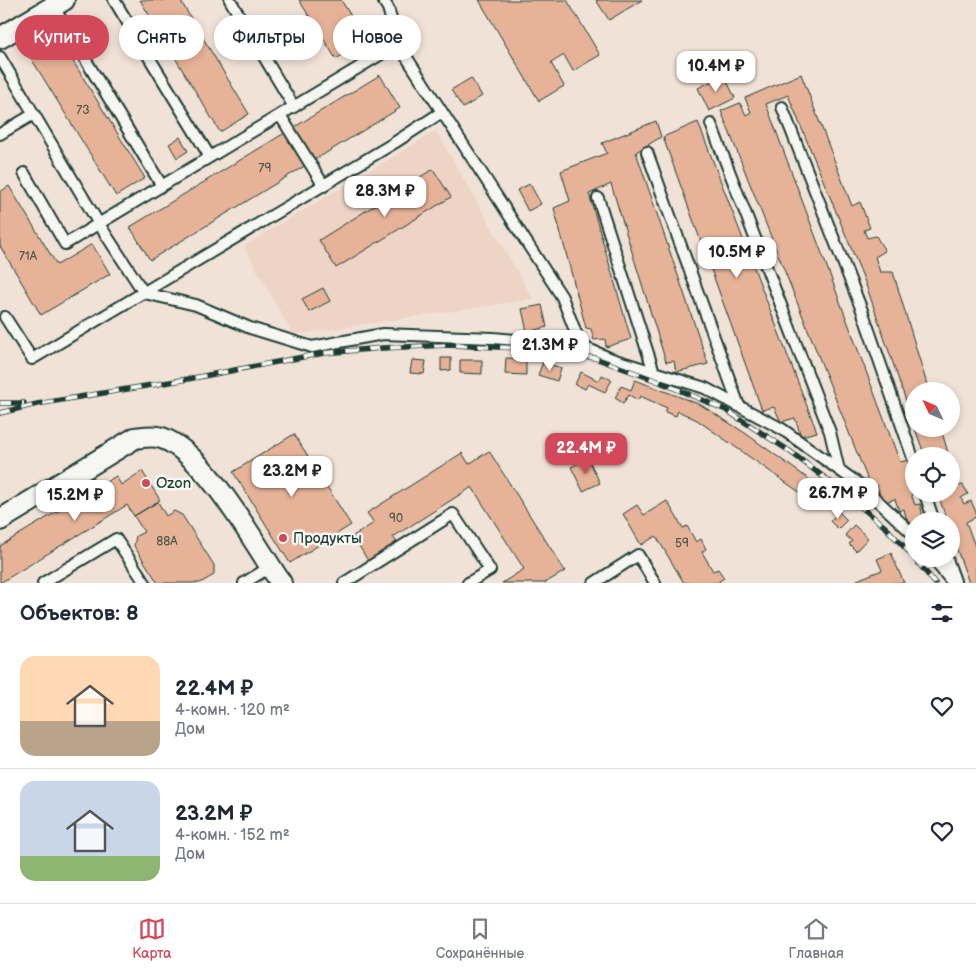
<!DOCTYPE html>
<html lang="ru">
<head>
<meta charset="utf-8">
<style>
  :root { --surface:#fff; --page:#f2f2f3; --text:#1f2937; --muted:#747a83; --line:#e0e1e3; --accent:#d1495b }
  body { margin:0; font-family:"Balsamiq Sans",sans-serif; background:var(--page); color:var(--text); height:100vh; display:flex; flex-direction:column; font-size:19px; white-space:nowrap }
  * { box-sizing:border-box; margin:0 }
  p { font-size:16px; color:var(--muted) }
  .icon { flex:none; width:28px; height:28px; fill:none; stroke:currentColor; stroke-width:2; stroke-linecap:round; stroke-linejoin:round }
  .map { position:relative; height:583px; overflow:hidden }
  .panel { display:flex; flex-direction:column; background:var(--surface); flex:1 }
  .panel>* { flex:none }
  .hud { position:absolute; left:15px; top:15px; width:500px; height:45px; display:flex; gap:10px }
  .needle { width:32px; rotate:314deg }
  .fabs { position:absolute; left:905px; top:382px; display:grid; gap:10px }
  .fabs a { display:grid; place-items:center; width:55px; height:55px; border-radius:50%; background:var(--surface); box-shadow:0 2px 8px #0003; font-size:25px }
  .price { position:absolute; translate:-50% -42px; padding:0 11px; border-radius:10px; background:#fff; color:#222; font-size:16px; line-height:32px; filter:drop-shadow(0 1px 2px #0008) }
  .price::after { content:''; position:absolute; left:50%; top:30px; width:15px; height:11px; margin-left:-8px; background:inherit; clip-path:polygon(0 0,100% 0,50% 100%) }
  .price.selected { background:var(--accent); color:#fff }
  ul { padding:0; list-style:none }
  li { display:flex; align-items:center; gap:15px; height:125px; padding:0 20px }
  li+li { border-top:1px solid var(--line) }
  li span { display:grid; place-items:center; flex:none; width:140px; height:100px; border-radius:15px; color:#555 }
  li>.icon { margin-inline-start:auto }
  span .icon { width:60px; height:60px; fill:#fffc; stroke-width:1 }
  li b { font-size:21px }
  h2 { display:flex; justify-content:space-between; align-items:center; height:60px; padding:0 20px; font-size:21px }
  .chip { padding:0 18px; border-radius:22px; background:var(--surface); box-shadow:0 2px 8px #0003; font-size:18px; line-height:45px }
  .chip.selected { background:var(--accent); color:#fff }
  .menu { display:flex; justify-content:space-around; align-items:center; height:70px; border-top:1px solid var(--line); background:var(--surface); font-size:14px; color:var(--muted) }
  .menu a { display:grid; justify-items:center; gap:2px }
  .menu .selected { color:var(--accent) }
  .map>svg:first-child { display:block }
</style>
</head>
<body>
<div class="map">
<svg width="976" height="583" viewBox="0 0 976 583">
  <rect width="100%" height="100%" fill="#f1e2d7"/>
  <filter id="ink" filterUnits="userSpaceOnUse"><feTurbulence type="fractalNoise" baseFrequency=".02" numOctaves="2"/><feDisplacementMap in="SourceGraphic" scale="10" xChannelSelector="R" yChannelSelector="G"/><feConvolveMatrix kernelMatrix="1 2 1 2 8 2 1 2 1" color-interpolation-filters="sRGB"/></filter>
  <g filter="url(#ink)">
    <path fill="#eed4c4" d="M436,131L533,299L293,335L244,246Z"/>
    <path fill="#e6b398" stroke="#1f3d34" d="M140,0H180L249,114L220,132Z
      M299,0H341L366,40L336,59Z
      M479,0H567L600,55L573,71L564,55L551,63L564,86L539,101Z
      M596,0H642L609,20Z
      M50,24L145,178L116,196L21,42Z
      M801,74L852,206L860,202L870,228L864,230L867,238L876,236L885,251L875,257L880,272H893L929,391H914V424L865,282L788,95L766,104L900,462L908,460L914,478V493L911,494L915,505L920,504L924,521H914V524L908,525L904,509L899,511L895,499L882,503L877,485L871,488L721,111L740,103L746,115L751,112L745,98Z
      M380,75L400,108L150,260L130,227Z
      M724,75L735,98L709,111L698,88Z
      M471,78L482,96L463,108L451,90Z
      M656,121L661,137L636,152L708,364L676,372L674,361L666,362L611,184L589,194L631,339L606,347L605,339L594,340L591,329L586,328L554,208L570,201L561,171L607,153L602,143Z
      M698,122L817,432L801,436L795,418L781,422L774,407L762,410L663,137Z
      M180,137L188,151L177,158L169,144Z
      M433,169L451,197L336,268L319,240Z
      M530,184L541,204L528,211L517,190Z
      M9,186L57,265L92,244L110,274L41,315L0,246V192Z
      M323,288L330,301L309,312L302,299Z
      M542,305L547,327L527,332L522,309Z
      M441,358H451V370L441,371Z
      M506,358L526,359V375L505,374Z
      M412,360L426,361L424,374L410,373Z
      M460,360H482V374L460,373Z
      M543,362L561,368L557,381L538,375Z
      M581,372L599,381L602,375L612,380L605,392L588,384L585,389L575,384Z
      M635,380L701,405L745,433L821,488L812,501L697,420L678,411L676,416L665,412L667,408L640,396L638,400L629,395L623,403L615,398L621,386L631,390Z
      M915,429H941L949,456H925Z
      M294,434L351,525L290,563L233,472Z
      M489,451L565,571L545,583H502L524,569L472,487L393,537L399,545L370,564L353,536L374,523L367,513L462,453L469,464Z
      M588,458L600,483L583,491L571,467Z
      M951,463L958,486L963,485L968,494L961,498L964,504L971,501L976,512V517L966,522L976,549V583H969L951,533V521H947L938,494H951Z
      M142,471L160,500L134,516L127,505L0,583V546L116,476L121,485Z
      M667,501L683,528L687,526L696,542L701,539L706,549L702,552L713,571L718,569L724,578L719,581L720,583H684L656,536L641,545L623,514L637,505L644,515Z
      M158,502L166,516L174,511L182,515L214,565V575L200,583H158L134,546L136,536L144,532L134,516Z
      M839,512L847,520L838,529L830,521Z
      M854,525L868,538L856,551L849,544L852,541L845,535Z
      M891,553L904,583H858L857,580L882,570L877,559Z"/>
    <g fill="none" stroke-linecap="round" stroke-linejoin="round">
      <defs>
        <path id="service" d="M114,0L210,157
          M230,0L294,107
          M383,0L388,8L398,44L562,297L581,346
          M53,6L162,186
          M0,57L99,224L144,293L196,305L250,328L312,347L383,334L493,338L581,346L612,359L705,388L782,429L863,487L914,535
          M782,107L863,313L914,461
          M280,115L324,186
          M711,124L830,432L839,470
          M0,134L34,114
          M647,152L739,406
          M24,173L65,244L398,44
          M598,198L654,372
          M5,317L32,359L394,143L442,112
          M925,494L934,521
          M933,559L953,583
          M947,559L955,581
          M43,583L116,539L145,583
          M244,583L270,567
          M344,583L453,514L490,570L468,583
          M594,583L638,555L655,583"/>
        <path id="minor" d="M0,38L64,0
          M0,520L135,438C144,437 153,435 162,438C205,453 255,544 281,583"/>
      </defs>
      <use href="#service" stroke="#1f3d34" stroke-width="14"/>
      <use href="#minor" stroke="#1f3d34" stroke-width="24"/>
      <use href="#service" stroke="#f6f6f2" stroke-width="10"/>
      <use href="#minor" stroke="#f6f6f2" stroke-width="20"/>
      <defs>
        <path id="rail" d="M0,403H24
          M0,413L37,404L188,379L324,353L383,348L448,345L520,348L595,358L660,382L726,410L788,450L842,491L884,526L914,557
          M915,559L935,583"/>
      </defs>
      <use href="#rail" stroke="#1f3d34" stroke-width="5.5"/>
      <use href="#rail" stroke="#f6f6f2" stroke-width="4" stroke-dasharray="11" stroke-linecap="butt"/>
    </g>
  </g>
  <g fill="#d1495b" stroke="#f6f6f2" stroke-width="2">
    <circle cx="146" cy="483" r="5"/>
    <circle cx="283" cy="538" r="5"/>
  </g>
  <g text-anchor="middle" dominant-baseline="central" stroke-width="5" stroke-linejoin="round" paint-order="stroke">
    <g font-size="12" fill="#515a4d">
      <text x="83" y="110">73</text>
      <text x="265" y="168">79</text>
      <text x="28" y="256">71А</text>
      <text x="396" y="518">90</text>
      <text x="167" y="541">88А</text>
      <text x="682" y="543">59</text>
    </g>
    <g font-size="15" fill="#1f3d34" stroke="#f6f6f2" text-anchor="start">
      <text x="156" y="483">Ozon</text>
      <text x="293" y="538">Продукты</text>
    </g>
  </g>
</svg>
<div class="fabs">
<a><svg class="needle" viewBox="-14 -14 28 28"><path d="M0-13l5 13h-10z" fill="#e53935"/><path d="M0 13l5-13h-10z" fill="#747a83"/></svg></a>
<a><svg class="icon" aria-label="locate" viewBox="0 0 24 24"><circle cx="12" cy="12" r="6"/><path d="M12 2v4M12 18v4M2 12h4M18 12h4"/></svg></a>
<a><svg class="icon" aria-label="layers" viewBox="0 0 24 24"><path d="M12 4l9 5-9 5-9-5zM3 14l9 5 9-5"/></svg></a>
</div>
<b class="price" style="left:716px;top:93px">10.4M ₽</b>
<b class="price" style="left:385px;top:218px">28.3M ₽</b>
<b class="price" style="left:737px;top:279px">10.5M ₽</b>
<b class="price" style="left:550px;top:372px">21.3M ₽</b>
<b class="price selected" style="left:586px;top:475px">22.4M ₽</b>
<b class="price" style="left:292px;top:498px">23.2M ₽</b>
<b class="price" style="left:838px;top:520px">26.7M ₽</b>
<b class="price" style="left:75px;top:522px">15.2M ₽</b>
<div class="hud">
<a class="chip selected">Купить</a>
<a class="chip">Снять</a>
<a class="chip">Фильтры</a>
<a class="chip">Новое</a>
</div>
</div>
<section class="panel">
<h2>Объектов: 8<svg class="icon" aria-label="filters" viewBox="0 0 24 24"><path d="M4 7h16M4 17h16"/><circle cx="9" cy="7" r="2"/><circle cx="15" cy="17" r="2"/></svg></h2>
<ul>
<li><span style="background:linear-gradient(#ffd9b3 65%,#b9a48a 0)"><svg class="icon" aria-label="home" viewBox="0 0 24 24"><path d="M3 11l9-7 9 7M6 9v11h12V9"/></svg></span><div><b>22.4M ₽</b><p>4-комн. · 120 m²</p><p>Дом</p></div><svg class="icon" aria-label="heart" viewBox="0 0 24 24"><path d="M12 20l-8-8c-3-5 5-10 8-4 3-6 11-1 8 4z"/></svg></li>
<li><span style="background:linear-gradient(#c9d6e8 75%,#8fb573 0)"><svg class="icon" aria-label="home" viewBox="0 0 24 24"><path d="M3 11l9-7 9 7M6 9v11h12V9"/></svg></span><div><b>23.2M ₽</b><p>4-комн. · 152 m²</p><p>Дом</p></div><svg class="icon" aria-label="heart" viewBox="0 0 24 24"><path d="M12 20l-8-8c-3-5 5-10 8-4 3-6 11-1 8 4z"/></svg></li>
</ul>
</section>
<nav class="menu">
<a class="selected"><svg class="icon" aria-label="map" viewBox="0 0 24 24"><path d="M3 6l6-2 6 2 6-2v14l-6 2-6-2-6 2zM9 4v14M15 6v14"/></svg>Карта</a>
<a><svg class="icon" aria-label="saved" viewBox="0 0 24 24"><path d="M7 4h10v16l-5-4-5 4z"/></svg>Сохранённые</a>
<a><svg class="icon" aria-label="home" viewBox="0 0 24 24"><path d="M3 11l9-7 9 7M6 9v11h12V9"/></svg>Главная</a>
</nav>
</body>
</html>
